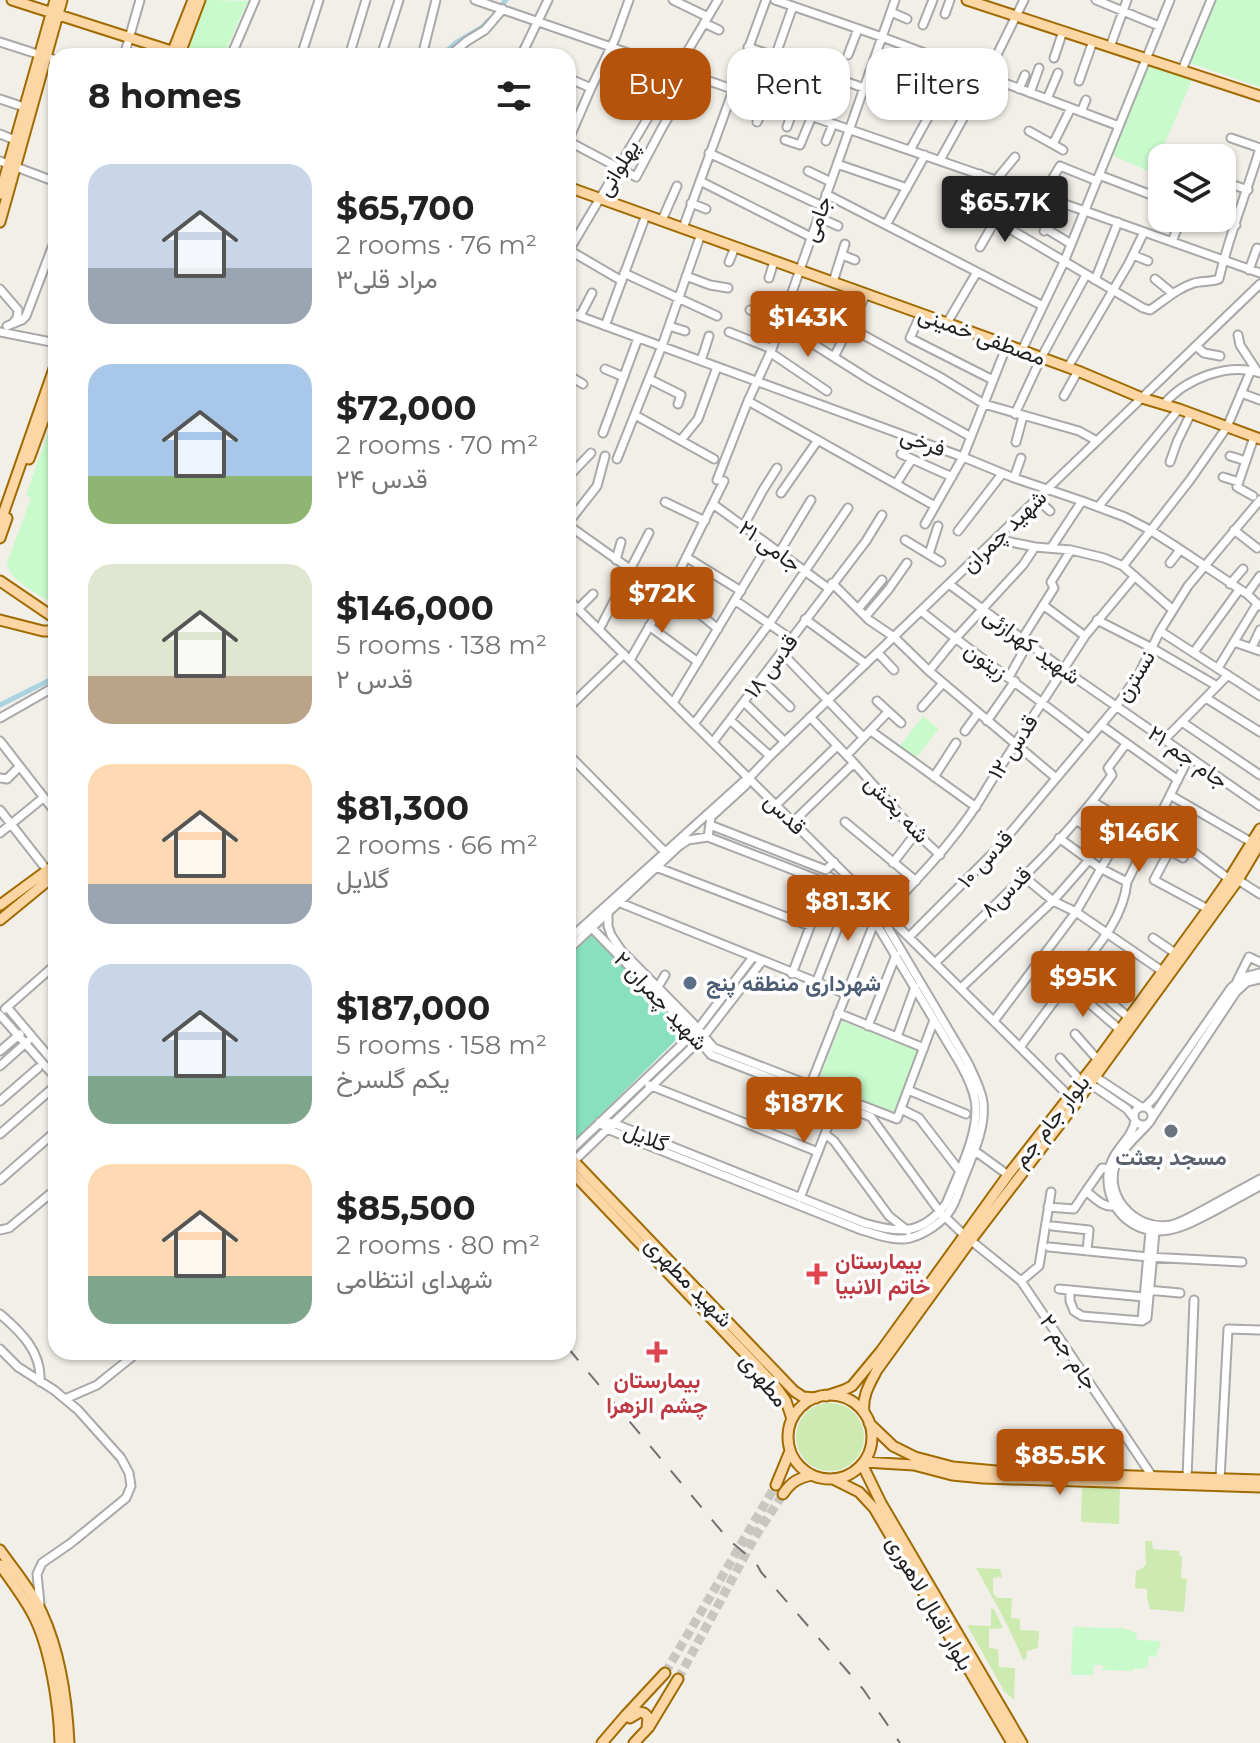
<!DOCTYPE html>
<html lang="en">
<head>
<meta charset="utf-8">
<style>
  :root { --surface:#fff; --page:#f2f2f2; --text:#222; --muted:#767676; --accent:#b45309 }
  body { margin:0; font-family:Montserrat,Vazirmatn,sans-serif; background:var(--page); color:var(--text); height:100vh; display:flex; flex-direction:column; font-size:30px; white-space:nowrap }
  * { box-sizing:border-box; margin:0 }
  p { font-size:26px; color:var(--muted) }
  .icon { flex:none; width:44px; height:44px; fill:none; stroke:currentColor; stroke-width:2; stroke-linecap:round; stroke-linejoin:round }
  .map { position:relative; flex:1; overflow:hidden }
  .sheet { position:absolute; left:48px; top:48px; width:528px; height:1312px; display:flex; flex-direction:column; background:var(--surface); border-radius:24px; box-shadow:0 2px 6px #0004 }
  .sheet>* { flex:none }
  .banner { position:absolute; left:600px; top:48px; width:540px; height:72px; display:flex; gap:16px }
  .fabs { position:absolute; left:1148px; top:144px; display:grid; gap:16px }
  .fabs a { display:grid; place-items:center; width:88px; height:88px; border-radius:16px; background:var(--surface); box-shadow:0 2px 6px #0004; font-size:40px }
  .price { position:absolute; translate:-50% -68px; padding:0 18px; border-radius:8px; background:var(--accent); color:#fff; font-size:26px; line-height:52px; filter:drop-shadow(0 2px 4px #0008) }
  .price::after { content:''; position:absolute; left:50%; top:48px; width:24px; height:18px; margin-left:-12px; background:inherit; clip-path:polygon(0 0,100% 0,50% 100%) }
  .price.current { background:#222; color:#fff }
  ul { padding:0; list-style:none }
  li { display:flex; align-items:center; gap:24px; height:200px; padding:0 40px }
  li span { display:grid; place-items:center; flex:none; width:224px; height:160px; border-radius:24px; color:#555 }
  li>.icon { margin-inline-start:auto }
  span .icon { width:96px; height:96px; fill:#fffc; stroke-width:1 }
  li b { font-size:34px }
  h2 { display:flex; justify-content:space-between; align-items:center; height:96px; padding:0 40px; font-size:34px }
  .chip { padding:0 28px; border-radius:24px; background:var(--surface); box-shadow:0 2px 6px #0004; font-size:28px; line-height:72px }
  .chip.current { background:var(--accent); color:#fff }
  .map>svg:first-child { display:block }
</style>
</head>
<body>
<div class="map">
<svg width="1260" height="1743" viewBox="0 0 1260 1743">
  <rect width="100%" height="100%" fill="#f2efe9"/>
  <path fill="#cdebb0" d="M796 1437a34 34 0 1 1 68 0a34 34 0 1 1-68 0Z
    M1082,1487L1120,1489L1119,1524L1081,1522Z
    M1145,1541H1152L1153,1549L1179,1551V1555L1182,1556L1181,1578L1187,1579L1184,1612L1150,1609L1147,1597V1589L1135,1588L1136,1571L1143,1568L1146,1564Z
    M976,1568L1000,1569L1002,1577L993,1578V1593L997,1598H1012L1011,1618L1020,1619V1630L1039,1631L1038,1648L1027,1651L1026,1659L1023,1660C1010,1628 993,1598 976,1568Z
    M991,1609H994L1003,1628L989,1629V1648L998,1649L999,1667L1015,1668L1014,1700L1004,1691L967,1625L991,1626Z"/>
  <path fill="#c8facc" d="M206,0L248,1L223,56H205L190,50L189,40Z
    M1209,0H1260V87L1184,61Z
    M1149,64L1192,80L1152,173L1112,155Z
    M48,432L56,434V605C41,596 9,581 7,563L31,498L26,495Z
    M923,716L939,729L915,759L899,747Z
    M842,1021L918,1051L894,1112L818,1082Z
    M1073,1627L1123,1628L1136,1633L1137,1640L1161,1641L1156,1657L1149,1656L1148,1666L1143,1669L1134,1668V1671L1103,1670V1665H1094L1093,1675H1071Z"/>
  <path fill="#88e0be" d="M591,933L682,1025V1034L568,1147V955Z"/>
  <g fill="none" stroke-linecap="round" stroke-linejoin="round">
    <path stroke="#aad3df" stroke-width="5" d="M500,7L506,0
      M441,56L457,42L481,28L488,21
      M0,705L56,677"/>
    <path stroke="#c8c6c1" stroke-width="9" stroke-dasharray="9 4.5" stroke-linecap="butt" d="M665,1673L776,1485
      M678,1679L755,1537L783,1494"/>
    <defs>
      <path id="minor" d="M475,0L1085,211L1260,273
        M673,0L708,17
        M775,0L882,37L1119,126
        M1096,0L1159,26
        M891,12L907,19
        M945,14L950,0
        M704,23L719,30
        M923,25L933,0
        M0,42L56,60
        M748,47L864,88
        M1110,47L1127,0
        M848,55L858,29
        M124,56L140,0
        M231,56L255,0
        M301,56L319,0
        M349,56L366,0
        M381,56L399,0
        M422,56L436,0
        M449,56L467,41L485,30L503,9
        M521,56L548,0
        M775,57L793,6
        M1054,58L1063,31
        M1182,70L1211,0
        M970,71L978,54
        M644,73L656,77L662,64
        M912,75L921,52
        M568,78L591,88
        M1079,81L1093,41
        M1019,89L1025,75
        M1030,93L1039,68
        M757,97L763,81
        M0,99L24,107
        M1047,99L1058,73
        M1081,112L1086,100
        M757,122L766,101
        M787,127L793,110
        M1029,131L1063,150
        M0,134L15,140
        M1231,138L1260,148
        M785,140L800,145L812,116
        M568,141L636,177L662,128L693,75
        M568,141L591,88L615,39L629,0
        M826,141L833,124
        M1053,144L1071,108
        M910,150L936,103
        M709,153L822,206
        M940,160L986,77L1024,0
        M0,161L56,182
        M837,164L907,188
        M808,171L831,182
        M1099,175L1162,199
        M996,180L1015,157
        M700,181L811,237
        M1222,181L1248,190
        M826,194L1043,306
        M1042,196L1060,166L1097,181
        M961,200L1143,308L1150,310C1165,300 1176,289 1194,283C1202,281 1211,282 1219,279C1229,235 1247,192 1260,148
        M691,203L706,209
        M952,213L980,174
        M818,217L838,226
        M990,218L997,207
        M1214,218L1236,225
        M1026,219L1038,194
        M662,220L677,186
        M886,225L925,155
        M683,228L766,0
        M1045,228L1071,244
        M1044,231L1061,203
        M1172,242L1181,218
        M980,247L995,221
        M569,250L622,281
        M568,252L718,0
        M842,255L855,260
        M1133,255L1148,261
        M729,262L735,247
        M1249,270L1257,248
        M624,273L717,316
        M686,276L710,285L728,288
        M769,278L774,261
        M1155,279L1172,293
        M1095,280L1118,222
        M833,282L845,244
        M0,289L18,310L17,318L13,323
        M750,310L780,323L870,380L971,437
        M568,312L963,457L1014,478L1082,501L1125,517L1150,530L1175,546L1247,594L1260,606
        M921,314L910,338L993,380
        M580,316L592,293
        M947,323L977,272
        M7,326L22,320L26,316L56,237
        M605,326L646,215
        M669,326L685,331
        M849,327L940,377L984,404L1079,431L1097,441
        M0,332L56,343
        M729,332L772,349
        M1238,335L1240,345L1257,371
        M808,341L818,318
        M1196,346L1204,353L1220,356
        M1022,350L1064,262L1170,0
        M771,353L827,391
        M834,357L866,294
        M701,361L709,336
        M1068,367L1129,263L1144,232
        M605,369L624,377
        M649,379L681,395L678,404
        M568,386L573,378L583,384
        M1241,393L1260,400
        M1064,396L1078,371
        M748,401L935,506
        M1164,404C1185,379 1228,362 1260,373
        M1015,414L1041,358L1086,275
        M635,415L714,459
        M603,433L638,338
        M681,440L698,419L717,367
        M1016,442L1023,416
        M901,454L952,477
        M1230,456L1246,461
        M617,459L662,346L701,234
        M1170,462L1177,442L1191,413
        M568,477L591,453
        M1223,477L1239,482
        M1014,478L1021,458
        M717,480L748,401L772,349L895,0
        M896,484L912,459
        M781,493L818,440
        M1253,496L1237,487L1254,437
        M1037,499L1050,511
        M665,502L705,521
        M713,504L828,588
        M1098,507L1179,409
        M568,523L597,486L605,456
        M925,524L963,457L1007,345
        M568,525L630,569
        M743,527L763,490L777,468
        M1234,530L1257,548
        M958,531L1002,474
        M996,539L1035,547L1071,550L1104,558L1123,566L1173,610
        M905,540L941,562
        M1051,548L1082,501
        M779,553L811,500
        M929,554L938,526
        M686,557L741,591
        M616,560L621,542
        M1170,563L1180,550
        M1123,566L1190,480L1227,427L1251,370
        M832,583L869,620L894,637L929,671L1056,778
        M949,584L1064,670L1260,806
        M1230,584L1243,569
        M1247,594L1260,576
        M568,599L1072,1099
        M683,600L718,629
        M736,601L791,639
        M1043,605L1085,636
        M578,609L593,594
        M858,609L882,580
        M921,611C976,656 1034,695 1089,739
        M866,616L888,590L907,563
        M805,619L866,664
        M1097,620L1152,648L1217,686
        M649,626L698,662
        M599,630L649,533
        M1160,631L1260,696
        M1022,639L1054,588L1051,582L1071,550
        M1234,642L1260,651
        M1252,647L1260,630
        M781,652L863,737
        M1194,652L1239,590
        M878,653L894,670
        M630,660L668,594L724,481
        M1218,668L1257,604
        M929,671L955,639L1023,565L1035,547
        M1009,677L1028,643
        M761,679L790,707
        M1206,698L1260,732
        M877,701L901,723
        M744,702L785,742
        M673,703L768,545
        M922,707L943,683
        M568,708L624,654
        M810,717L854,763L916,833L940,855
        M0,718L56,686
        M730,720L770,756
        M987,721L1015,681
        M1182,722L1260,775
        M694,724L769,624L848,508
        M1101,725L1178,780
        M871,731L976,807
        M965,731L978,713
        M1164,740L1228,675
        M0,741L56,813
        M713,742L866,541L882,515
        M568,754L665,852
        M847,755L888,712
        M934,777L956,743
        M0,778L7,779L16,770
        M1170,795L1251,842
        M1093,802L1119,817
        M776,805L837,746
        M1192,808L1154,880L1208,909
        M0,810L43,865
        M793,822L854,763
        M845,822L916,881
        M710,825L826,870L834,862
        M0,833L43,798
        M708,837L827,883
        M1059,838L1100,868L1127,882
        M1169,850L1183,858
        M1192,851L1229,879
        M893,863L916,833
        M656,867L810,926
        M1023,876L1053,901L1076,912L1162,971
        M1238,880L1260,894
        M623,904L846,994
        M608,912V926L611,935L621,950L692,1022L714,1048L897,1119L934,1020
        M885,913C924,872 962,833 990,783L1085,636L1135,576
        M587,923L688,1027L711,1055L871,1117L940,1212L964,1235L1021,1281L1152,1476
        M909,937L996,850L1116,707L1140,672L1160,631L1188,586L1260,500
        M1153,938L1175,953
        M568,940L743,782L749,778
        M568,950L679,846L688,840L708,837L711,817L746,785L749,778L770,756L1260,284
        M935,963C995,904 1064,843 1112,775L1108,768L1126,744
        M792,974L827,882
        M1237,981L1249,957L1260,962
        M816,983L852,891
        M1067,984L1119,1029
        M658,987L665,975
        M961,988L1053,901L1089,860
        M1098,991L1128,1017
        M7,1007L56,1065
        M5,1009L56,964
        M838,1013L924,1048
        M0,1015L56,1078
        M994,1021L1076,912L1114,846L1076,820
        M868,1026L896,955
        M1075,1034L1098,1060
        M897,1037L915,987
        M1020,1047C1037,1025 1052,1003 1069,982C1093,951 1123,922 1127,882L1189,757
        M0,1051L20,1034
        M1060,1058L1081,1081
        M0,1066L28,1041
        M1094,1076L1141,1107
        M1089,1083L1127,1109L1133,1117
        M649,1085L818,1152
        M810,1086L875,921
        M908,1090L966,1114
        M0,1101L38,1068
        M1134 1116a9 9 0 1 1 18 0a9 9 0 1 1-18 0Z
        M1145,1107L1154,1098L1231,988L1244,977L1260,973
        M901,1109L919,1118L959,1170
        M1152,1118L1236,992L1247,982L1260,979
        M1135,1121C1131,1142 1111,1149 1108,1175C1107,1191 1113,1208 1126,1219C1156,1244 1187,1225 1216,1210C1231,1202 1245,1194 1260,1186
        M600,1122L613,1123L864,1223C899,1233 921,1236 946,1204C957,1176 981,1131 975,1100C973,1088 967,1076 961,1065L877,925L863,903L854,893L830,877
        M602,1124L607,1129L861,1230C876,1234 895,1242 910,1238C925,1234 943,1222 951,1209C956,1201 959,1190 963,1180C972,1156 986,1129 983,1102C981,1088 973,1074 967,1061L888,928L891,919
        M1148,1124C1139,1134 1126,1145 1119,1157C1099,1192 1134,1232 1171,1225C1183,1222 1194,1215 1205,1209C1223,1199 1242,1189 1260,1179
        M0,1134L54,1087
        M825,1134L834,1141L889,1216L908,1231
        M975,1151L1008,1175
        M568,1153L698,1029L753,957
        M574,1161L704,1036L762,961
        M1111,1169L1102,1168L1086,1191C1096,1199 1105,1210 1119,1205
        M0,1180L56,1131
        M800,1198L837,1103
        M1048,1207L1074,1209L1086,1191
        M1052,1226L1089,1230L1087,1251
        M0,1230L9,1228L56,1189
        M1049,1247L1148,1257L1242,1262
        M1021,1281L1039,1266L1051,1192
        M1059,1289L1144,1297
        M1070,1290V1301L1074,1311L1082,1316L1142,1321L1147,1318L1155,1232
        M1147,1290L1180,1293
        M0,1314C21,1332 42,1352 40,1382
        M1142,1321L1150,1231
        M0,1349L18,1367L54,1390L78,1410L121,1458L129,1473L131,1486L126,1498L71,1543L42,1563L37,1574L40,1604
        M65,1399L97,1385L138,1352
        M1187,1478L1194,1300
        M1220,1479L1228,1329L1260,1330"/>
      <path id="major" d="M12,0L187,56
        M967,0L1260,96
        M171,56L193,0
        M179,56L200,0
        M568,187L947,323L1078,371L1142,398L1179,409L1260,439
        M0,194L55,0
        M0,222L62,0
        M29,459L56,386
        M0,523L56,363
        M0,538L7,518
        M0,581L56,619
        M0,620L43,631H51L55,628L54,617
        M0,905L56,864
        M0,920L56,874
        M568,1155L794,1391L803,1397L816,1398
        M568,1168L774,1384L786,1401L792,1419
        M788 1437a42 42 0 1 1 84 0a42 42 0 1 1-84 0Z
        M826,1396L844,1390L852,1386L881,1351L1008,1175L1098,1060L1208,909L1229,879L1260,829
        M864,1413C862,1396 869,1385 877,1370L971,1240L1076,1103L1238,880L1260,843
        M869,1423L893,1446L915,1457L953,1467L1007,1472L1260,1480
        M864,1462L914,1465L952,1475L983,1478L1260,1487
        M862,1464L881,1503L1022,1743
        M833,1479L859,1492L874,1508L1012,1743
        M776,1485L790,1451
        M783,1494C791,1482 798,1478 812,1475
        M0,1550C14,1570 32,1591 42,1613C60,1652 67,1701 69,1743
        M0,1565C11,1581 23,1596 32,1613C50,1645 59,1706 60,1743
        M630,1718L640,1712L644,1713L648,1717L647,1728
        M602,1743L626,1715L665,1673
        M634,1743L649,1727L678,1679"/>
    </defs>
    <use href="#minor" stroke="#a9a9a9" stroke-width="11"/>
    <use href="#major" stroke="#a06b00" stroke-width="13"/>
    <use href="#minor" stroke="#fff" stroke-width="7"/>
    <use href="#major" stroke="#fcd6a4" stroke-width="9"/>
    <path stroke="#707070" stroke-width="2" stroke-dasharray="16 16" stroke-linecap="butt" d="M568,1348L728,1539L756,1563L761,1572L863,1689L900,1743"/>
  </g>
  <circle fill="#5c6f8a" stroke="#fff" stroke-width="3" cx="690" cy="983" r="8"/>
  <circle fill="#6b7280" stroke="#fff" stroke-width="3" cx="1171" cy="1131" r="8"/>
  <g fill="#e0444e" stroke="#fff" stroke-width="3">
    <path d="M813 1262h8v8h8v8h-8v8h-8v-8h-8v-8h8z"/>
    <path d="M653 1340h8v8h8v8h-8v8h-8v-8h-8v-8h8z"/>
  </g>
  <g text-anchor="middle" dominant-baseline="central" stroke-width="7" stroke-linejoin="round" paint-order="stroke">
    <g font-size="22" fill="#222" stroke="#fff">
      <text transform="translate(618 168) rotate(-59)">پهلوانی</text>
      <text transform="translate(817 219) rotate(-70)">جامی</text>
      <text transform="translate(982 336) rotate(20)">مصطفی خمینی</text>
      <text transform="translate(923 442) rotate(20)">فرخی</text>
      <text transform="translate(1004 531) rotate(-44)">شهید چمران</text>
      <text transform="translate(770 546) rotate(36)">جامی ۲۱</text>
      <text transform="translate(1032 646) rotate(36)">شهید کهرازئی</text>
      <text transform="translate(986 661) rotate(36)">زیتون</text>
      <text transform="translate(771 666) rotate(-53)">قدس ۱۸</text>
      <text transform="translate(1135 676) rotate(-59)">نسترن</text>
      <text transform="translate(1013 747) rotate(-57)">قدس ۱۲</text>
      <text transform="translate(1188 757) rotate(35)">جام جم ۲۱</text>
      <text transform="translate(897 809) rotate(47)">شه بخش</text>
      <text transform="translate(785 814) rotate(45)">قدس</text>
      <text transform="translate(985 859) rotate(-47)">قدس ۱۰</text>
      <text transform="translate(1006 892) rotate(-45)">قدس۸</text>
      <text transform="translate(661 1001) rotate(47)">شهید چمران ۲</text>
      <text transform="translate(1051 1121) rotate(-52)">بلوار جام جم</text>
      <text transform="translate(646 1137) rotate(22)">گلایل</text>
      <text transform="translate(689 1282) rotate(46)">شهید مطهری</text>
      <text transform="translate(1069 1352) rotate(56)">جام جم ۲</text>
      <text transform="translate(764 1380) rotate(51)">مطهری</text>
      <text transform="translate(930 1603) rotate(60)">بلوار اقبال لاهوری</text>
    </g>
    <g font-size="22" font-weight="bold" fill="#4e5e75" stroke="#fff" text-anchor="start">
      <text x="706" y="983">شهرداری منطقه پنج</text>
    </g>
    <g font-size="22" font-weight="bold" fill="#5b616d" stroke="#fff">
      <text x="1171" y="1157">مسجد بعثت</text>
    </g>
    <g font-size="22" font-weight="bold" fill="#be3a42" stroke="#fff" text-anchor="start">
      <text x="835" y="1261">بیمارستان<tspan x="835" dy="25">خاتم الانبیا</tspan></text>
      <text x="657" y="1380" text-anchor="middle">بیمارستان<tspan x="657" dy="25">چشم الزهرا</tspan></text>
    </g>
  </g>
</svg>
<div class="fabs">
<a><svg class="icon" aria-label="layers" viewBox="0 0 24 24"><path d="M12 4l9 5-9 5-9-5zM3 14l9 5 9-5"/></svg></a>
</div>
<b class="price current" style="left:1005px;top:244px">$65.7K</b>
<b class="price" style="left:808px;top:359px">$143K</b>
<b class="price" style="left:662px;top:635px">$72K</b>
<b class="price" style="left:1139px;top:874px">$146K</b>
<b class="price" style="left:848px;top:943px">$81.3K</b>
<b class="price" style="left:1083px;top:1019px">$95K</b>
<b class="price" style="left:804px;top:1145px">$187K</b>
<b class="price" style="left:1060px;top:1497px">$85.5K</b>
<div class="banner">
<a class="chip current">Buy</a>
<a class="chip">Rent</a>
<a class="chip">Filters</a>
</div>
<section class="sheet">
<h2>8 homes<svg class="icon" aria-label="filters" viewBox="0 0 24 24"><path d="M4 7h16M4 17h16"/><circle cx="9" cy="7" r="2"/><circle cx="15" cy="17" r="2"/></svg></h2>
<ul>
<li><span style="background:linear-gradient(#c9d6e8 65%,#9aa5b1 0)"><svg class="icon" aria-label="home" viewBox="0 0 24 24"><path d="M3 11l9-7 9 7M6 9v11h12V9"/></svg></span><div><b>$65,700</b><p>2 rooms · 76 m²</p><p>مراد قلی۳</p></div></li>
<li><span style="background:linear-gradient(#a9c7e8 70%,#8fb573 0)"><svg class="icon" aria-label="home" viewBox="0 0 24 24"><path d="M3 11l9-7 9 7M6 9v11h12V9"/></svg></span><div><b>$72,000</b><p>2 rooms · 70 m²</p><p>قدس ۲۴</p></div></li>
<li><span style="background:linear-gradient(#dfe7d0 70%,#b9a48a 0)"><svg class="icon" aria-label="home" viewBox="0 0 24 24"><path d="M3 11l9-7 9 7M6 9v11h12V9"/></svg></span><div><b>$146,000</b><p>5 rooms · 138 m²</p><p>قدس ۲</p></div></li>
<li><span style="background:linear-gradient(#ffd9b3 75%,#9aa5b1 0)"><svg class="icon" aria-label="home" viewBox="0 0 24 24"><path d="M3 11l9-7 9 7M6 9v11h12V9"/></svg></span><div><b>$81,300</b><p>2 rooms · 66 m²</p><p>گلایل</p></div></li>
<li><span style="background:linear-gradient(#c9d6e8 70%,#7fa58c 0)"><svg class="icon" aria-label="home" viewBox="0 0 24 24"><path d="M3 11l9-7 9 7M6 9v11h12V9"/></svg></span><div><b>$187,000</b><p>5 rooms · 158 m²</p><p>یکم گلسرخ</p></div></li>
<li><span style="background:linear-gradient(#ffd9b3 70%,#7fa58c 0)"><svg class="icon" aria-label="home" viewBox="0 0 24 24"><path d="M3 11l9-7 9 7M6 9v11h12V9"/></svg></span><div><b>$85,500</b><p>2 rooms · 80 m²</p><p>شهدای انتظامی</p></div></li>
</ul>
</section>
</div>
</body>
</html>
